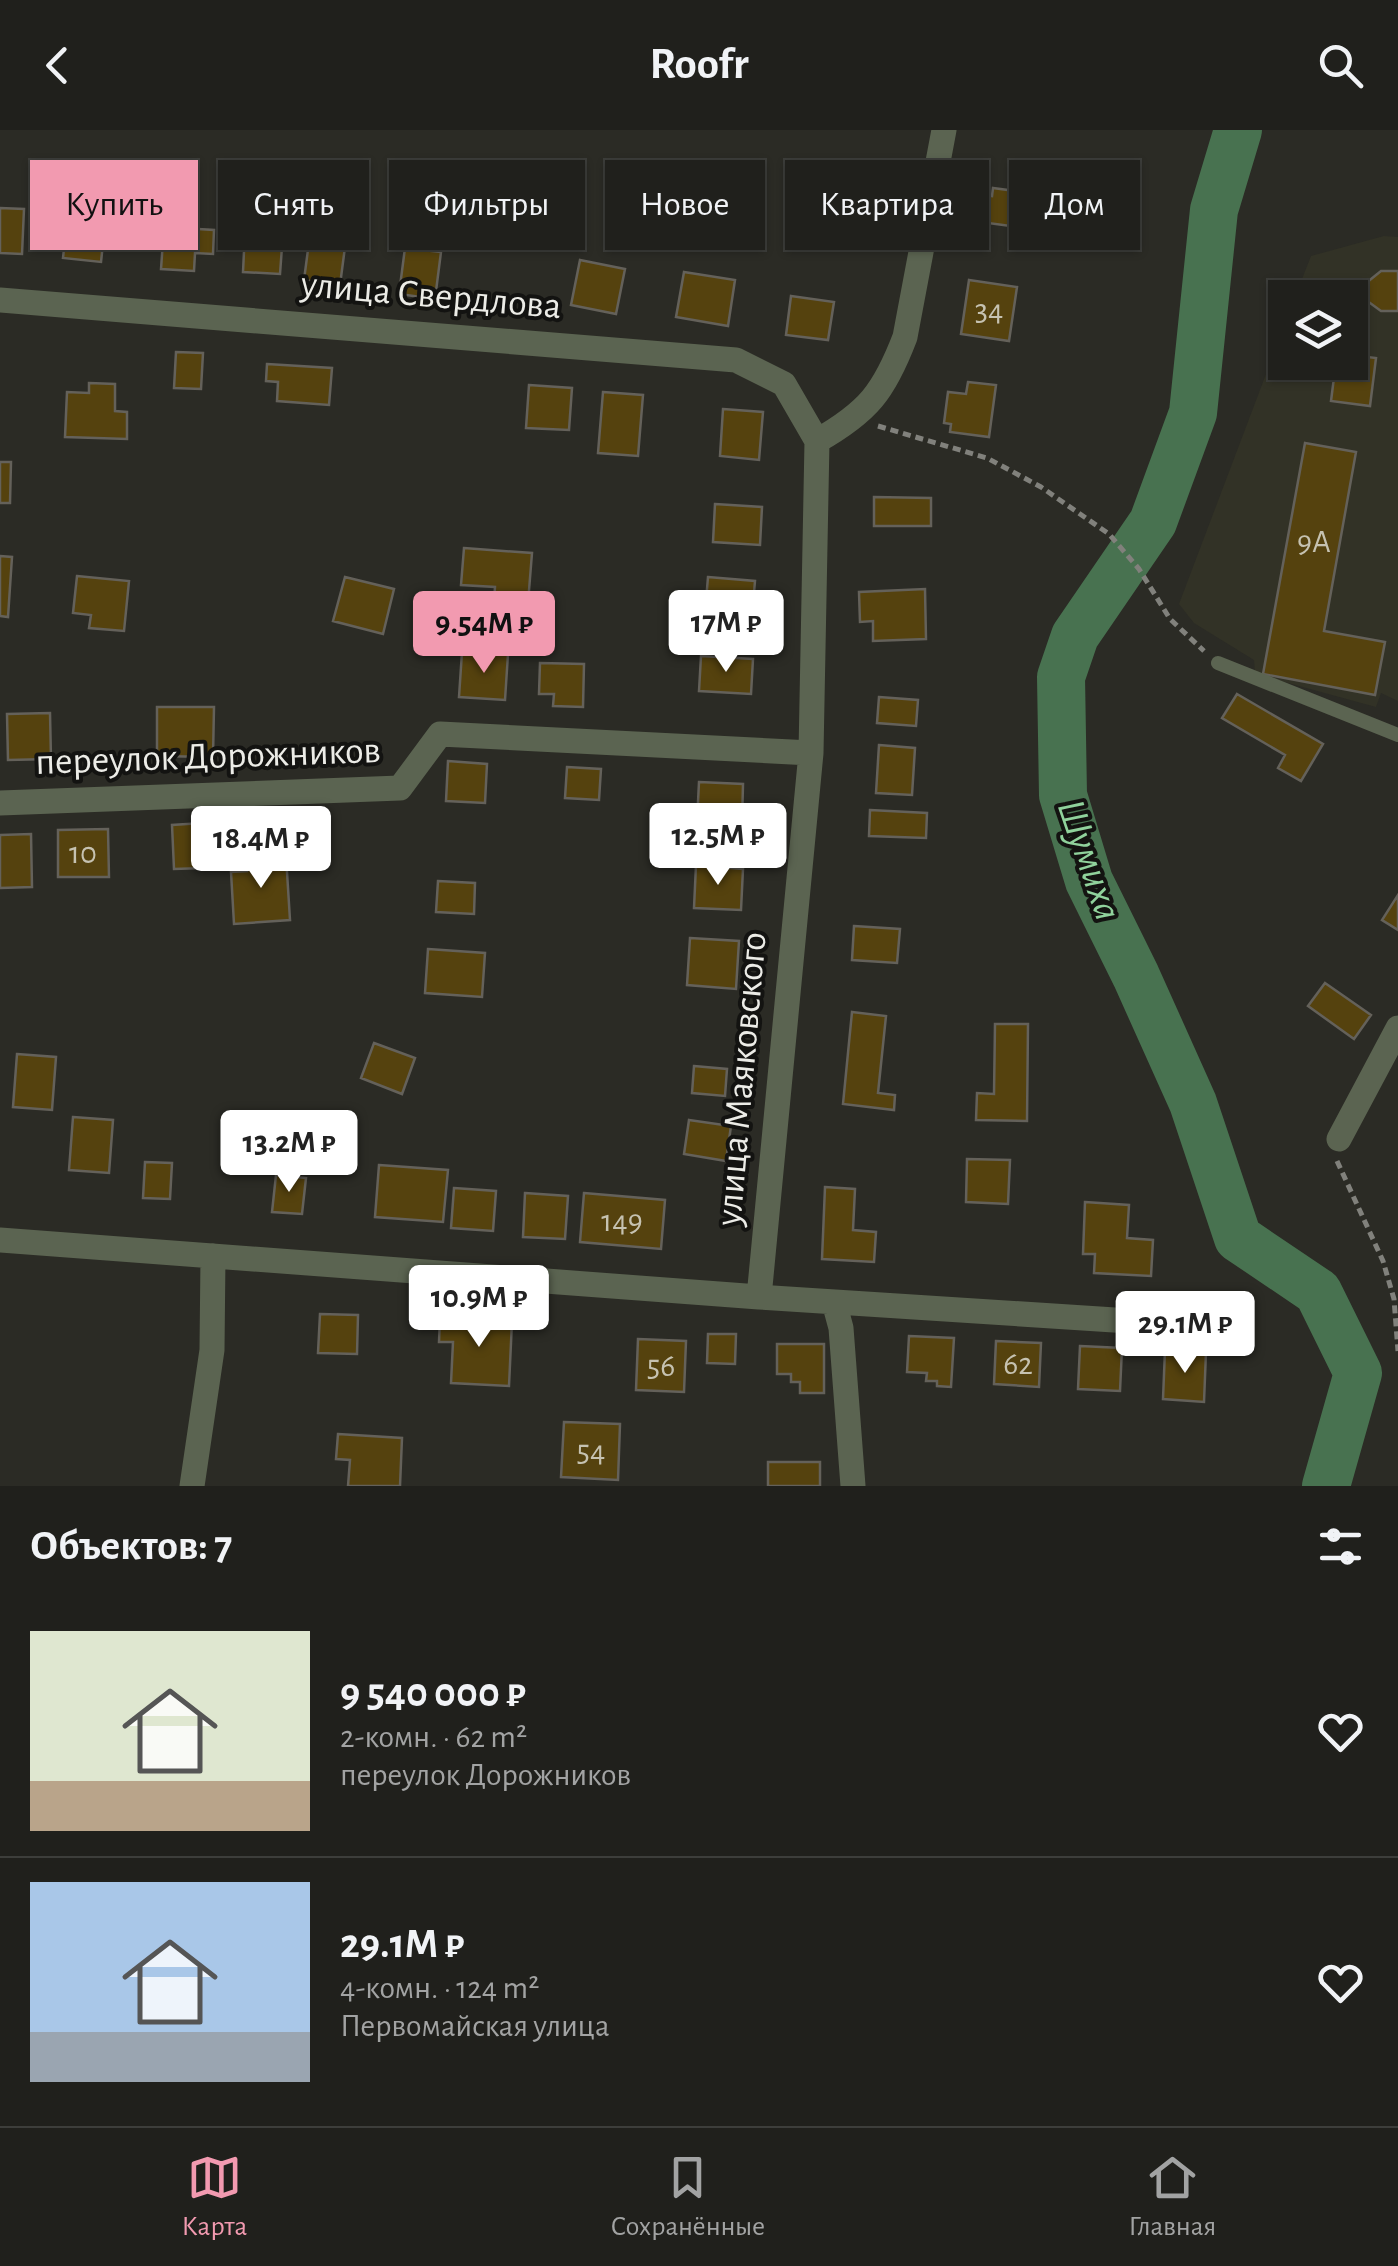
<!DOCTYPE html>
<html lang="ru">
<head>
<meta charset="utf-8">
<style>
  :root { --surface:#20201c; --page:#282825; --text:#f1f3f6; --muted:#a2a3a3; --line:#3d3e3b; --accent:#f29ab0 }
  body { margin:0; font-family:"Alegreya Sans",sans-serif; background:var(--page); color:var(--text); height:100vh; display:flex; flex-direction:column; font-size:38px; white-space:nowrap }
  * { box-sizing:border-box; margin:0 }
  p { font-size:32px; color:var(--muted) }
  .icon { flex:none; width:55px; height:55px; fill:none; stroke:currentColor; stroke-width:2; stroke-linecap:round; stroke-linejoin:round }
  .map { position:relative; height:1356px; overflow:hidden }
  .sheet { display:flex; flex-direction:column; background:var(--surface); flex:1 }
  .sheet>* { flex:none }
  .top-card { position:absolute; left:30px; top:30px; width:1340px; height:90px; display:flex; gap:20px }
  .fabs { position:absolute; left:1268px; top:150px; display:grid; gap:20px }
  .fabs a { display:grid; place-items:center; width:100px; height:100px; border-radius:0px; background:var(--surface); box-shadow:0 2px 8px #0004,0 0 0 2px var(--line); font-size:50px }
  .price { position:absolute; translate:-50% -85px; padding:0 22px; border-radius:10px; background:#fff; color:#222; font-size:32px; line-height:65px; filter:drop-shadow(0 2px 5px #0008) }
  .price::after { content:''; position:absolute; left:50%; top:60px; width:30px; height:22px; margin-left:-15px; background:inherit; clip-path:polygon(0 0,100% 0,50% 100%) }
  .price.current { background:var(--accent); color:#111 }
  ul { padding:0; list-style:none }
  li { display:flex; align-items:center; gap:30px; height:250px; padding:0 30px }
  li+li { border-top:2px solid var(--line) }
  li span { display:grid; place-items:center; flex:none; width:280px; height:200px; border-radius:0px; color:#555 }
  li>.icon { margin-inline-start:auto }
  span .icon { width:120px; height:120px; fill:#fffc; stroke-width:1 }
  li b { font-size:42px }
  h2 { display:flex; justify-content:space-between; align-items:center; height:120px; padding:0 30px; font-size:42px }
  .tag { padding:0 35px; border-radius:0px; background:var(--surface); box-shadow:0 2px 8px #0004,0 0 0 2px var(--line); font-size:35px; line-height:90px }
  .tag.current { background:var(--accent); color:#111 }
  header { display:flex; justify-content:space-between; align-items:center; height:130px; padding:0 30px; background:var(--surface); font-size:45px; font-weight:700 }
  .menu { display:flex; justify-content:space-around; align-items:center; height:140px; border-top:2px solid var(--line); background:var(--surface); font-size:28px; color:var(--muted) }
  .menu a { display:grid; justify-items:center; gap:5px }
  .menu .current { color:var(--accent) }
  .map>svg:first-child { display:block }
</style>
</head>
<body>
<header><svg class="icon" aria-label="back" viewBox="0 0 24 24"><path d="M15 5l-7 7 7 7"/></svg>Roofr<svg class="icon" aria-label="search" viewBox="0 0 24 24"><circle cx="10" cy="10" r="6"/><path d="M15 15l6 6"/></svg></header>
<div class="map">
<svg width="1398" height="1356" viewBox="0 0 1398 1356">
  <rect width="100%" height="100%" fill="#2b2b25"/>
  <path fill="#323226" d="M1384,106L1398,107V571L1381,563L1376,577L1255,544L1254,530L1194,493L1179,474L1285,194V232H1350V168L1295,167L1311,126Z"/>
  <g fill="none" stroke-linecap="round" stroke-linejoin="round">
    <path stroke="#487250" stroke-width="48" d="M1238,0L1214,80L1193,283L1153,392L1075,506L1061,547L1063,665L1089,751L1136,846L1193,973L1238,1108L1318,1162L1358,1243L1326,1356"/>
  </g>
  <path fill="#55420e" stroke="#64615a" stroke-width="2.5" d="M993,58L1030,63L1026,98L973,91L977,64L992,66Z
    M70,63L108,67L101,132L63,128Z
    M0,78L24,79L22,124L0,123Z
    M164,97L214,100L213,124L195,123L194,141L161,139Z
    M245,101L283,103L280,144L243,142Z
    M309,112L345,117L340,155L304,150Z
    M405,118L441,122L435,169L399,164Z
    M580,130L625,139L616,184L571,175Z
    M1381,141H1398V181H1381L1355,162Z
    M684,142L735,150L728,196L676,187Z
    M969,150L1017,157L1009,211L961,204Z
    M791,166L834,172L828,210L786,205Z
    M1350,187L1365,189L1359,226L1376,228L1370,276L1331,271L1336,232H1350Z
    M176,222L203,223L201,259L174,258Z
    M267,234L332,238L329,275L277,271L278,252L266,251Z
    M968,252L996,255L989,307L950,302L951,294L944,293L948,262L966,264Z
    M89,253L115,254V281L127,282V309L65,307L67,262L89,263Z
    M529,255L572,258L569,300L526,298Z
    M603,262L643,265L638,326L598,323Z
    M723,279L763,282L759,330L720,326Z
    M1305,313L1356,322L1324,501L1385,512L1375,565L1263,544Z
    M0,332H11L10,373H0Z
    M874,367L931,368V396H874Z
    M715,374L762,377L760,415L713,412Z
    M464,418L532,423L528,473L494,471L495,457L461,455Z
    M0,426L12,427L8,487L0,486Z
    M77,446L129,451L124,501L89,498L91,485L73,483Z
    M345,447L394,459L383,504L333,491Z
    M708,447L755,451L751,498L704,495Z
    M925,459L926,509L873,511V491L860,492L859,462Z
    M462,522L508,524L505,570L459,567Z
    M701,526L753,529L751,564L699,561Z
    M540,533L584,534L583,577L553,576L554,564H539Z
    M1237,564L1323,614L1301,651L1278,638L1285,625L1222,588Z
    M879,567L918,570L916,596L877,593Z
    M157,577H214L213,627L157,626Z
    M50,583L51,629L8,630L7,584Z
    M879,615L915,618L912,665L876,663Z
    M448,631L487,634L485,673L446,671Z
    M567,637L601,639L599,670L565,668Z
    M699,652L743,654L742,694L697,692Z
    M870,680L927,683L926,708L869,706Z
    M202,693L204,738L174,739L172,695Z
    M108,699L109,747H58V700Z
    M31,704L32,757L0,758V705Z
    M286,726L290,790L234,794L231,742L247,741L246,729Z
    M696,735L743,739L741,780L694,778Z
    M438,751L475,753L474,784L436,782Z
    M1398,765V800L1382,790Z
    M854,796L900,799L897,833L852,830Z
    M690,808L739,811L736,859L687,855Z
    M428,819L485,823L482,867L425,863Z
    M1325,853L1371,885L1354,909L1308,876Z
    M852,882L886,886L878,963L895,965L894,980L843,974Z
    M995,894H1028L1027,991L976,990L977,963L994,964Z
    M374,913L415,928L402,964L361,948Z
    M17,924L56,927L52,980L13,977Z
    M694,936L727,939L725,966L692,963Z
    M73,987L113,990L109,1043L69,1040Z
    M689,990L731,996L726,1031L684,1024Z
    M967,1029L1010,1030L1008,1074L966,1072Z
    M145,1032L172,1033L170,1069L143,1068Z
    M379,1035L448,1040L443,1092L375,1087Z
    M276,1045L306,1048L302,1084L272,1082Z
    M825,1057L855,1059L853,1100L876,1102L874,1132L822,1129Z
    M454,1058L496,1061L493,1101L451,1098Z
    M525,1063L568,1066L565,1109L523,1107Z
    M584,1063L665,1070L661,1119L580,1112Z
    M1085,1072L1129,1075L1127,1108L1153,1110L1151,1146L1094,1143L1095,1124H1083Z
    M320,1184L358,1185L357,1224L318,1223Z
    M440,1188L512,1191L509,1256L451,1253L453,1212H439Z
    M708,1204H736L735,1234L707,1233Z
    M909,1206L954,1208L951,1257L937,1256V1251H926L927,1243L907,1242Z
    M638,1209L686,1211L684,1262L636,1260Z
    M996,1211L1041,1213L1039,1257L994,1254Z
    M777,1214H824V1263H800V1252H791V1244H777Z
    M1080,1216L1122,1218L1120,1261L1078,1259Z
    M1165,1220L1206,1222L1204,1272L1163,1269Z
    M564,1292L620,1294L618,1350L561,1347Z
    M338,1304L402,1308L400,1356H348L350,1330L336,1329Z
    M768,1332H820V1356H768Z"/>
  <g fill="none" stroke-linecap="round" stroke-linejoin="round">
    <path stroke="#81817c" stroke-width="5" stroke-dasharray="8 5" stroke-linecap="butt" d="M878,296L987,328L1041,357L1109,404L1139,439L1170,489L1204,521
      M1337,1031L1383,1131L1394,1169L1398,1221"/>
    <path stroke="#5b6451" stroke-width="14" d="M1218,533L1398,605"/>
    <path stroke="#5b6451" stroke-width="25" d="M0,170L736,230L784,254L817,311
      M0,673L400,658L440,604L811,623
      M1339,1009L1398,898
      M0,1110L759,1167L1207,1196
      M759,1167L811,623L817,311C868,282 884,262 905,207L944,0
      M834,1172L841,1198L853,1356
      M192,1356L212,1220L213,1126"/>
  </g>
  <g text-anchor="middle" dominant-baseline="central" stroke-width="8" stroke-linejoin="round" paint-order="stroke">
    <g font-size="32" fill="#c6c2b1">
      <text x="989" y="180">34</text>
      <text x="1314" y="412">9А</text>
      <text x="83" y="723">10</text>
      <text x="622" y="1091">149</text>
      <text x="1018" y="1234">62</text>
      <text x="661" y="1236">56</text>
      <text x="591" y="1321">54</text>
    </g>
    <g font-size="38" fill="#ecece7" stroke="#131311">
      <text transform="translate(431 166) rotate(5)">улица Свердлова</text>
      <text transform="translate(208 627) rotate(-2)">переулок Дорожников</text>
      <text transform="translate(742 949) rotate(-85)">улица Маяковского</text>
    </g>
    <g font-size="40" font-style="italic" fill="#90d29c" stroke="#131311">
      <text transform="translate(1089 730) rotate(71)">Шумиха</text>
    </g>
  </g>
</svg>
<div class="fabs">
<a><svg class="icon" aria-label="layers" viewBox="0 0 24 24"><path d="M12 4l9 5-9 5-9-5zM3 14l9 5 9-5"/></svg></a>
</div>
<b class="price" style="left:726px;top:545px">17M ₽</b>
<b class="price current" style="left:484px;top:546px">9.54M ₽</b>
<b class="price" style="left:718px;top:758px">12.5M ₽</b>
<b class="price" style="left:261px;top:761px">18.4M ₽</b>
<b class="price" style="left:289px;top:1065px">13.2M ₽</b>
<b class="price" style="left:479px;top:1220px">10.9M ₽</b>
<b class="price" style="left:1185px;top:1246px">29.1M ₽</b>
<div class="top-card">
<a class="tag current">Купить</a>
<a class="tag">Снять</a>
<a class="tag">Фильтры</a>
<a class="tag">Новое</a>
<a class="tag">Квартира</a>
<a class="tag">Дом</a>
</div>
</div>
<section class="sheet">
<h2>Объектов: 7<svg class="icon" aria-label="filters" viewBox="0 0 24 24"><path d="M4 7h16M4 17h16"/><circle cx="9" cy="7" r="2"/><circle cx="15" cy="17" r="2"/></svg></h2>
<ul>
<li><span style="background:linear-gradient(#dfe7d0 75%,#b9a48a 0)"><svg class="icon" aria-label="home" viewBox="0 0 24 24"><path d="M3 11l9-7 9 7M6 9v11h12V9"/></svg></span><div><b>9 540 000 ₽</b><p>2-комн. · 62 m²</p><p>переулок Дорожников</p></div><svg class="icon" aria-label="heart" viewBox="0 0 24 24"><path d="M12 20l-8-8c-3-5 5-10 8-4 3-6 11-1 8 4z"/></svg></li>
<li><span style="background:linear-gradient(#a9c7e8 75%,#9aa5b1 0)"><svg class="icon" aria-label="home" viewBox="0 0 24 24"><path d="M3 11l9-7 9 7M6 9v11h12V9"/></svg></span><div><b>29.1M ₽</b><p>4-комн. · 124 m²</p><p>Первомайская улица</p></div><svg class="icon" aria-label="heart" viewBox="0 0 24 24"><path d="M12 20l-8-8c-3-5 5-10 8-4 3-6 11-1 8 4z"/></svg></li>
</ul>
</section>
<nav class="menu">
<a class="current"><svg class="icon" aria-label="map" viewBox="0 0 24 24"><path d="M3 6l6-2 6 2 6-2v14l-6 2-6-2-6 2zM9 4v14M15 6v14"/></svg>Карта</a>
<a><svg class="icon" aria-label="saved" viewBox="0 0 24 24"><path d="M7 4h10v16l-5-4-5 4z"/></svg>Сохранённые</a>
<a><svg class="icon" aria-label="home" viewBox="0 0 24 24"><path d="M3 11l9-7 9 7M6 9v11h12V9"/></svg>Главная</a>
</nav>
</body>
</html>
